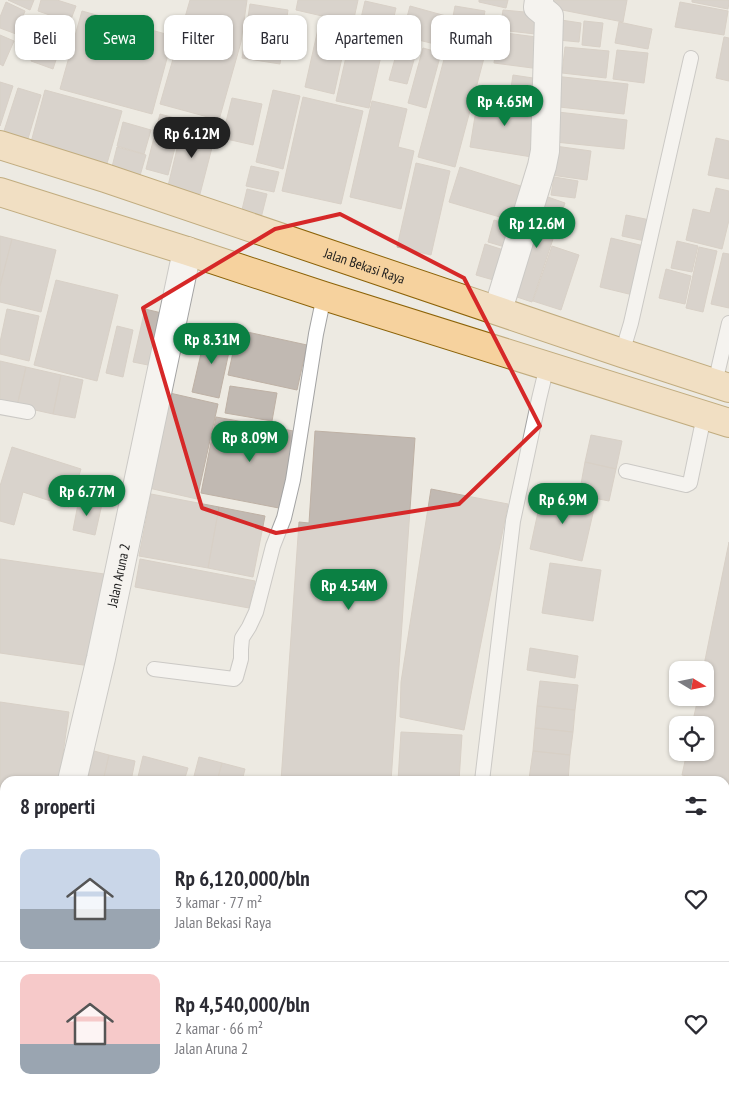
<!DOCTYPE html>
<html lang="id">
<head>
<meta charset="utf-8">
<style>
  :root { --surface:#fff; --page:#f2f2f3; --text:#2b2b33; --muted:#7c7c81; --line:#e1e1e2; --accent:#0b8043 }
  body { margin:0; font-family:"PT Sans Narrow",sans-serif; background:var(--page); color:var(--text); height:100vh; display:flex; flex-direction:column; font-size:19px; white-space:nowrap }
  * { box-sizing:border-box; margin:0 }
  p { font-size:16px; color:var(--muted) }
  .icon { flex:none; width:28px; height:28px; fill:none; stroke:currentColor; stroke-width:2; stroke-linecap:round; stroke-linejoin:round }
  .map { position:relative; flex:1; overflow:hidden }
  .panel { position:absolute; left:0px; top:776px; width:730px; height:321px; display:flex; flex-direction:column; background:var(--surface); border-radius:15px 15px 0 0; box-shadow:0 1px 4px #0004 }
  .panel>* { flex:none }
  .banner { position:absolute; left:15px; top:15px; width:700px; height:45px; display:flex; gap:10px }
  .needle { width:32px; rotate:100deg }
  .tools { position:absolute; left:669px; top:661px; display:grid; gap:10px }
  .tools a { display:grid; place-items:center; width:45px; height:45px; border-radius:10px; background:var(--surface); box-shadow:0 1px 4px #0004; font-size:25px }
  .price { position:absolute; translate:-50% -42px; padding:0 11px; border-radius:18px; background:var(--accent); color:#fff; font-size:16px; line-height:32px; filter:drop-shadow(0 1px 2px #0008) }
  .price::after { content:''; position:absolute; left:50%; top:30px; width:15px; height:11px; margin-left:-8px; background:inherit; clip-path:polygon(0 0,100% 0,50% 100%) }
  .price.selected { background:#222; color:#fff }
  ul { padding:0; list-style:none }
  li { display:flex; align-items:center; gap:15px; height:125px; padding:0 20px }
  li+li { border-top:1px solid var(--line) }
  li span { display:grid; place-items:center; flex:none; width:140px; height:100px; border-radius:10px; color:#555 }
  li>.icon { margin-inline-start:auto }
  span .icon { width:60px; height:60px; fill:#fffc; stroke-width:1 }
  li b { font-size:21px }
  h2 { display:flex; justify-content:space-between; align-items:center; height:60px; padding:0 20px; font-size:21px }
  .chip { padding:0 18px; border-radius:10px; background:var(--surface); box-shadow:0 1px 4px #0004; font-size:18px; line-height:45px }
  .chip.selected { background:var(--accent); color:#fff }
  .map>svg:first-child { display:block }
</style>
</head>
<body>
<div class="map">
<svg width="729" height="1097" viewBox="0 0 729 1097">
  <rect width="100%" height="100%" fill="#edeae2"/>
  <path fill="#c1b9b2" stroke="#beb1a5" d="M8,0H34L30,10Z
    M41,0H57L76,6L70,22L38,11Z
    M190,0H247L241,42L219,120L160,104Z
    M298,0H358L353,23L296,10Z
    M479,0H508L506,8L479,2Z
    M543,0H627L623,22L542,6Z
    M692,0H729V2L728,9L692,2Z
    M365,1L396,8L386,51L355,44Z
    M6,2L25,11L16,34L0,28V17Z
    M680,2L728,11L724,35L675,27Z
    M250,4L288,10L280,64L242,58Z
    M410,6L446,16L439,45L402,36Z
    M455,6L485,11L477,49L448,43Z
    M503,10L546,14L544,35L500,30Z
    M82,11L173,36L152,114L60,89Z
    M45,18L67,26L53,69L31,61Z
    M320,20L349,26L334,94L305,87Z
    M561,20L581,23L579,42L558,40Z
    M584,21L603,23L600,47L582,45Z
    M619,22L652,29L648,49L615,43Z
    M498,32L544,38L540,69L494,63Z
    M0,35L14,41L3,66L0,64Z
    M724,37L729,38V81L716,78Z
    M400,41L418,46L407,84L389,80Z
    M565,47L609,51L606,78L562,73Z
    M348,48L381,56L369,108L336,101Z
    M423,48L441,53L426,108L408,103Z
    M447,48L484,58L455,167L418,157Z
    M617,50L648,53L644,83L613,79Z
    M513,75L533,78L529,104L509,101Z
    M554,76L628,84L624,114L550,106Z
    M0,82L13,86L0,126Z
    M18,88L41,95L27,142L3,134Z
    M45,90L122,111L106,167L30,146Z
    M273,90L300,96L283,169L256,162Z
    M303,97L363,111L341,204L282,191Z
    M232,98L262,104L253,145L222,138Z
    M478,98L540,107L532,157L470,147Z
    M372,101L407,109L398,147L414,151L401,209L350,197Z
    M558,112L627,120L624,149L555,142Z
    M160,114L182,120L168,175L146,169Z
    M123,122L151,130L144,154L117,146Z
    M183,124L216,132L200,194L168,186Z
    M716,138L729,141V179L708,175Z
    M555,146L591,151L587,180L551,175Z
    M117,147L146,155L139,179L111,171Z
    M416,163L450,171L431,255L397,247Z
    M251,166L279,172L274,192L246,186Z
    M460,167L530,189L520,223L449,202Z
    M554,177L578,181L575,198L551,195Z
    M716,188L729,191V220L722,249L686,240L693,209L710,213Z
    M247,189L267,194L261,218L241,214Z
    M542,195L565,203L532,302L508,294Z
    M626,215L650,220L645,241L622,236Z
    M494,220L521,228L515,250L488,242Z
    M0,236L12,239L0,286Z
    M611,238L644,246L633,295L600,287Z
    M12,239L56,250L41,312L0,302V286Z
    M677,241L698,246L692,272L671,268Z
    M485,244L513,253L504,283L476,275Z
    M552,246L579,255L561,310L533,301Z
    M699,247L717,251L703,312L686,308Z
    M723,253L729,254V308L711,304Z
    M666,269L691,276L685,304L659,298Z
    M56,280L118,295L97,381L34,365Z
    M7,309L39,316L29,361L0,354V342Z
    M145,309L170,315L158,367L133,362Z
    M117,326L133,330L123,377L106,373Z
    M238,330L307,345L297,390L228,375Z
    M206,332L232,338L219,398L192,392Z
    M0,361L26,367L17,406L0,402Z
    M26,367L61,375L53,414L17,406Z
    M61,375L83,380L75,418L53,414Z
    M230,386L277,393L272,421L225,413Z
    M161,391L218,404L197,499L140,486Z
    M216,417L299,432L284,509L201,493Z
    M315,431L415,438L391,781H281L299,522L309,523Z
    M591,435L622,441L616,469L585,462Z
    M12,447L81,469L69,507L23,492L14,525L0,521V486Z
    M585,462L616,469L609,501L579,495Z
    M431,489L508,504L464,730L400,717L401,682Z
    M543,489L596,500L582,561L530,549Z
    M151,494L219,507L208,568L139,556Z
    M79,499L102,504L95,535L73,530Z
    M219,507L265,516L253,577L208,568Z
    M729,542V784H725V781H713L682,775L687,752H705V725H692L698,698H705V670H703Z
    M0,559L111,575L97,667L0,653Z
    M140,559L255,581L249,608L135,587Z
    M550,563L601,570L593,621L542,613Z
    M530,648L578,656L575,678L527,670Z
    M540,681L578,685L575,710L537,706Z
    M0,702L69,712L59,781H5V859L0,858Z
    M537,706L575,710L573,732L535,728Z
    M535,728L573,732L570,755L533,751Z
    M401,732L462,735L459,781H398Z
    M94,751L109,755L103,781H87Z
    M533,751L570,755L568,781H547L529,779Z
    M109,755L135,761L131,781H103Z
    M143,756L188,768L184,781H137Z
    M199,757L222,763L217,781H197L193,780Z
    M222,763L245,769L242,781H217Z
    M313,1092H538L537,1097H312Z
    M576,1092H708V1097H576Z"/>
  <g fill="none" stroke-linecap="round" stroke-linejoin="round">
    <defs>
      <path id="lane" d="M622,353L631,323L691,58
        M715,383L729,323
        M0,407L28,412
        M626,471L686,485L690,483L704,416
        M154,669L234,679L236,677L241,659V649L242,638L249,627L256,612L273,546L284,518L293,480L316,334L324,296
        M482,781L513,521L539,399L547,366"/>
      <g id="street">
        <path d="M498,310L542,166L545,151L549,16L538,7L539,0"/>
        <path id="s1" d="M72,781L101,658L187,251"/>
      </g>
      <g id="primary">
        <path id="s2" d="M0,145L105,178L622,353L729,388"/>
        <path d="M0,192L187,251L324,296L729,423"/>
      </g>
    </defs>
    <use href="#lane" stroke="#a3a3a3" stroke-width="16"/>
    <use href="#street" stroke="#a3a3a3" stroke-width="30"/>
    <use href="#primary" stroke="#8c6308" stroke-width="30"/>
    <use href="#lane" stroke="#fff" stroke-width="14"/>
    <use href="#street" stroke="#fff" stroke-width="28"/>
    <use href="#primary" stroke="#f6d29e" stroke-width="28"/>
  </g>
  <path d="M0 0H729V1097H0ZM340,214L464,278L540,426L459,504L276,533L202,508L143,308L275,229Z" fill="#edeae2" fill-opacity=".55" fill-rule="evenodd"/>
  <path fill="none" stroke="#d62828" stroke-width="4" stroke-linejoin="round" d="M340,214L464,278L540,426L459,504L276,533L202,508L143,308L275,229Z"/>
  <g text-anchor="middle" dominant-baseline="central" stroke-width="4" stroke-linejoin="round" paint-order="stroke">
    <g font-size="14" fill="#1c1c1c" stroke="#fff">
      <text stroke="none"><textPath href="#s2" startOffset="384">Jalan Bekasi Raya</textPath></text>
      <text stroke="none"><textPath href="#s1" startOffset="211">Jalan Aruna 2</textPath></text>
    </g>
  </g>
</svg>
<div class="tools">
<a><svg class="needle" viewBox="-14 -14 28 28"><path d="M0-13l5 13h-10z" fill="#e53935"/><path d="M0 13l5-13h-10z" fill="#7c7c81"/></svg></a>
<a><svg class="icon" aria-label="locate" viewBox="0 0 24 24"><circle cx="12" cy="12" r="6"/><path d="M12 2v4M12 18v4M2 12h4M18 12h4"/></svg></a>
</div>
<b class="price" style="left:505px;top:127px">Rp 4.65M</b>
<b class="price selected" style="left:192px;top:159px">Rp 6.12M</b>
<b class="price" style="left:537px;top:249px">Rp 12.6M</b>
<b class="price" style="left:212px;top:365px">Rp 8.31M</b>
<b class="price" style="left:250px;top:463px">Rp 8.09M</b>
<b class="price" style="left:87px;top:517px">Rp 6.77M</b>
<b class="price" style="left:563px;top:525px">Rp 6.9M</b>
<b class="price" style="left:349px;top:611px">Rp 4.54M</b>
<div class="banner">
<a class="chip">Beli</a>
<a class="chip selected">Sewa</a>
<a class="chip">Filter</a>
<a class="chip">Baru</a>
<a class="chip">Apartemen</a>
<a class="chip">Rumah</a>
</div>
<section class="panel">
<h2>8 properti<svg class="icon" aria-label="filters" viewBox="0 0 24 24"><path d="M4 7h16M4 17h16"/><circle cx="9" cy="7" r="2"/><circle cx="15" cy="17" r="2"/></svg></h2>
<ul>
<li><span style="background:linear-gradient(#c9d6e8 60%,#9aa5b1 0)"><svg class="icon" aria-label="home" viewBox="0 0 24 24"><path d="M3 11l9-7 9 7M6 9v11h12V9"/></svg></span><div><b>Rp 6,120,000/bln</b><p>3 kamar · 77 m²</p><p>Jalan Bekasi Raya</p></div><svg class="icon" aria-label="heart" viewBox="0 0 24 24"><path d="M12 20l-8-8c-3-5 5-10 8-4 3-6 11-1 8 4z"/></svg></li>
<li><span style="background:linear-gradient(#f6c9c9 70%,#9aa5b1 0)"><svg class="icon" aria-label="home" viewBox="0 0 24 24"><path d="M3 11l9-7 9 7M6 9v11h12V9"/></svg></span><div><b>Rp 4,540,000/bln</b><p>2 kamar · 66 m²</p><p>Jalan Aruna 2</p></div><svg class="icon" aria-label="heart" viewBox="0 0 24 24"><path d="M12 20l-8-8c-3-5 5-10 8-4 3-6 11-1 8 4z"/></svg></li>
</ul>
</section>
</div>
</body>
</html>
